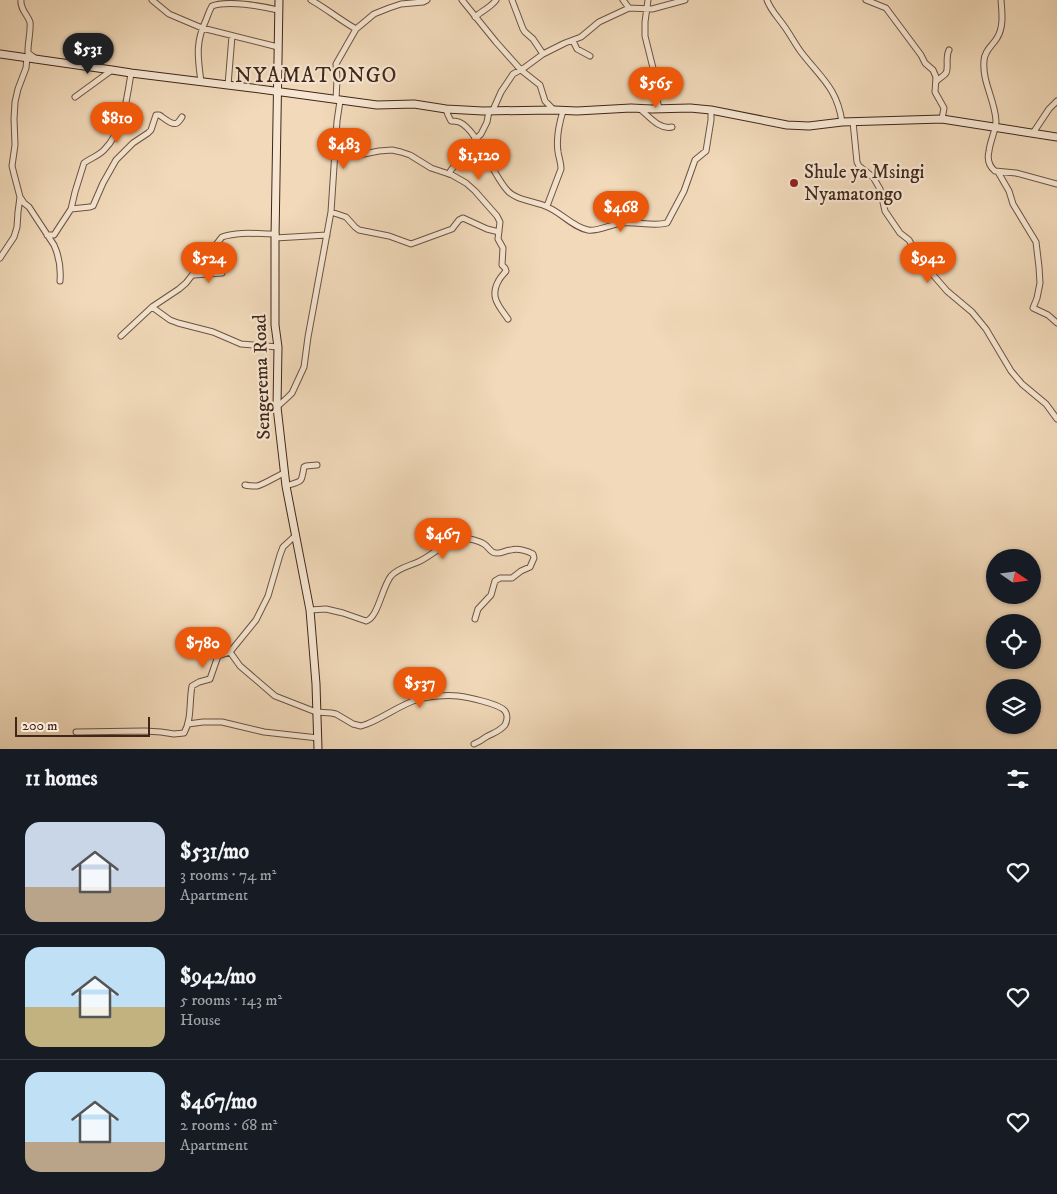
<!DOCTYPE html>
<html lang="en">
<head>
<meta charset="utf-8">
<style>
  :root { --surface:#171b24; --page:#242831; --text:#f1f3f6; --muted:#9ea1a6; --line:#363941; --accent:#ea580c }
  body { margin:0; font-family:"IM FELL DW Pica",serif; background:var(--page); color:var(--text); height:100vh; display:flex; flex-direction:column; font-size:19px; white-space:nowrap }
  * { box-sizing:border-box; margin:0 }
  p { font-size:16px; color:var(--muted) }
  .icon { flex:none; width:28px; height:28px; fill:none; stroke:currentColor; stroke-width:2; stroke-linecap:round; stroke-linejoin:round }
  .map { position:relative; height:749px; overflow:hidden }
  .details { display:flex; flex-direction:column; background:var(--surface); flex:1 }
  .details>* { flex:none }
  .needle { width:32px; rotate:104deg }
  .fabs { position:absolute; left:986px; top:549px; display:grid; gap:10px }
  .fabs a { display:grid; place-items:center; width:55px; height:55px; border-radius:50%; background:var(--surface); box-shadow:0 1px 4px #0004; font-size:25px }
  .scale { position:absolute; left:15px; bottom:12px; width:135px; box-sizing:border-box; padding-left:5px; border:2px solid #40261a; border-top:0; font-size:14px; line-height:18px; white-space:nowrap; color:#40261a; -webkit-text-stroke:4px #f6e6d2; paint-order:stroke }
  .price { position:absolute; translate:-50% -42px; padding:0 11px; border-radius:18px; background:var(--accent); color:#fff; font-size:16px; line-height:32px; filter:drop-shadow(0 1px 2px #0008) }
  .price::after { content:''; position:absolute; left:50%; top:30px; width:15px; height:11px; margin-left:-8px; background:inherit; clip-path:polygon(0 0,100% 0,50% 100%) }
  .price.selected { background:#222; color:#fff }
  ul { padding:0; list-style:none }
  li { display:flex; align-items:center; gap:15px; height:125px; padding:0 25px }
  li+li { border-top:1px solid var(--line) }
  li span { display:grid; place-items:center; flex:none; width:140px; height:100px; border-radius:15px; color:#555 }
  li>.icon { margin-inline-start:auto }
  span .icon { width:60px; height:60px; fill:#fffc; stroke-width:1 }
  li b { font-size:21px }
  h2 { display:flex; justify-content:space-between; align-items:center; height:60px; padding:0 25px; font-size:21px }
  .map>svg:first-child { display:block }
</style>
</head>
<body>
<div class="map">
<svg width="1057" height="749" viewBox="0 0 1057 749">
  <rect width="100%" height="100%" fill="#f1d9b9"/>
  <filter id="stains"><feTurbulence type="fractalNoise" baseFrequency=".004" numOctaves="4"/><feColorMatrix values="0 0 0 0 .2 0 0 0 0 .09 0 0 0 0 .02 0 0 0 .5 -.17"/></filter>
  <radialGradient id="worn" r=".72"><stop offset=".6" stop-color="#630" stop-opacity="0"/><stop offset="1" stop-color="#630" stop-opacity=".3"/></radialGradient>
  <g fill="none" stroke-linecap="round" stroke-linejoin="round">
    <defs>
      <path id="street" d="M21,0C20,9 27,14 30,22C31,29 28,43 28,50V53L35,58
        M152,0L169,14L202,28L278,47
        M311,0C327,9 340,20 356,29
        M462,0L496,42L521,70L540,85L545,101L554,110
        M512,0L523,29L525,32L533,39L543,54
        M623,0L629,8
        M648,0L645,22V36L654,72L655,93L659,108
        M767,0C771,11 778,17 784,26C790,34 795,44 801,52C821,78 837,88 842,122
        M866,0L886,8L921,55L925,63L933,70L936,77L935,92L944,108L942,119
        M1001,0C1002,12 1004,27 997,38C993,45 984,51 984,61C982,82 995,100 996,121C996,130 990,141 989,151C987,159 989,166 995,171L1016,173L1057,184
        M475,17C482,11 491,7 496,0
        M573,41L577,49L590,56
        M201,82C198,58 195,43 206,20C208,15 209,11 212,6C228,0 261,6 278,10
        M936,82C939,78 944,76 946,73C949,68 945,58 949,50
        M228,85L232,36
        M75,97L112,70
        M336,100L337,79L336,64L356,29L374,14L389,8L401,4L423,2L427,0
        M446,109L448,115L451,121C454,121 456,121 459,122C477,129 492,174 507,190C515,200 533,201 545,206C560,211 572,227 588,230C597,232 612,224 622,223C636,221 653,227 667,223L684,191L695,160L706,151L711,120V110
        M640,109C649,116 659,130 672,127
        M493,110L501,92L513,74L524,68L543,54L565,43L581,37L599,22L629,8L652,9L685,0
        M853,122L857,162L859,166L873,177L880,189L885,211L900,233L909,240L914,249L928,264L934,276L947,291L972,312L986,329L1011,371L1022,384L1046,404L1057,419
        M1033,133L1049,109L1057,101
        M335,154L359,155L379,151L392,150L401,152L410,155L431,168L452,175L466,183L475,191L497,216L500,222L498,239L503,248L502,265L505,268L506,271C504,274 501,276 499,280C489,297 499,306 508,319
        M998,172L1009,191L1013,204L1036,242L1039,267L1040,283L1037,298L1033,308L1048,315L1057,323
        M449,174L451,170L460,160L463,149L476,139L481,134L487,122L489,111
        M20,197L24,203L29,207L54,245C59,256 61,269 60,281
        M547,206L561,169C561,163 559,158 558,152C556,138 559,124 563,111
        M71,209L90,207L93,206L103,183L116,160L133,143L148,133L151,130L156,115H159C163,117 172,126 177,123C178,123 182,117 182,117
        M331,212L346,217L355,227L359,230L389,236L411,244L452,229L459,220L463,218L487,229L499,232
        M47,235H54L71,209L75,192L84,163C91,158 98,156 104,150C123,131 127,99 131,73
        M275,238L327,235
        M0,258L14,237L17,227L18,212L20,197L14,174L12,166L15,145L14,119L15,102L18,89L26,68L27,57
        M194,275L222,273
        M152,307L170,320L178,323L213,332L241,344L278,347
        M121,336L152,307L179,289L186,283L222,237C239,231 258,234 276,234
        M277,407L288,397L292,393L304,367L308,337L331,212L337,121L340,101
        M245,485C249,486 253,486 257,486C263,485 277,476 284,473
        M286,486C302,480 301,485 304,467L306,466L317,465
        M310,610L326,609L343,613L366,621C378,618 382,587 391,576C398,568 409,566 418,562C432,556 448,539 462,538C469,538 479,541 484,544C489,547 490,553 496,553C501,554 506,550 511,550C518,548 528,551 533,554L534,558L530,567L521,571L512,578H500L495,581L491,595L478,609L475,619
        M230,652L240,666L275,696L316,712L331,713L336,714L353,724L361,726L367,724C385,717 401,704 419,699C429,696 447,695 458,696C467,697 500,704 505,711C508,715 507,721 505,725C499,732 493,733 486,737C482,740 479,742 474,744
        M188,724L203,722H222L264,732L318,738
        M76,732L145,731L161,732L174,734L184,733C192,719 189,702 192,686L199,682L210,679L218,656L230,652L256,620L268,596L280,555L283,547L296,535"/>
      <path id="secondary" d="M279,0L275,238V325L278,347L277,407L286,486L310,610L316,684L318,749
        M0,54L112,70L131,73L252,88L377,105L414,104L446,109L483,111L554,110L577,111L631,108L652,109L690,108L711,110L787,125L809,126L842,122L942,119L1057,137"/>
    </defs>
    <use href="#street" stroke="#6c5342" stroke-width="7"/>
    <use href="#secondary" stroke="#40261a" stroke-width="9"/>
    <use href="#street" stroke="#f6e6d2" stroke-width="5"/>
    <use href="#secondary" stroke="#f6e6d2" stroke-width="7"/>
  </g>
  <circle fill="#8f2418" stroke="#f6e6d2" stroke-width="2" cx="794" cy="183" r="5"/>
  <g text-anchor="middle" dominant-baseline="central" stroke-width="4.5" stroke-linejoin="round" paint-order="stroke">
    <g font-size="19" fill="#40261a" stroke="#f6e6d2" text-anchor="start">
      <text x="804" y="172">Shule ya Msingi<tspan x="804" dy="22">Nyamatongo</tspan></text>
    </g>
    <g font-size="19" fill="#40261a" stroke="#f6e6d2">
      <text transform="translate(262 377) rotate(-92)">Sengerema Road</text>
    </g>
    <g font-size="21" letter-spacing="1" fill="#40261a" stroke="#f6e6d2">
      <text x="316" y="76">NYAMATONGO</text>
    </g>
  </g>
  <rect width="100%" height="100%" filter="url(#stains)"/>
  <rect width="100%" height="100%" fill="url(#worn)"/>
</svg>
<div class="fabs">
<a><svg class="needle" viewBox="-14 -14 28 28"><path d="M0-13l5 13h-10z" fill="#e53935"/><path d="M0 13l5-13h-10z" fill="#9ea1a6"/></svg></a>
<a><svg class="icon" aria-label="locate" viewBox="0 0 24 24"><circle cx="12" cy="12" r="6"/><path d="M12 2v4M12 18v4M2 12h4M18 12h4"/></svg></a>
<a><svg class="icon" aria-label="layers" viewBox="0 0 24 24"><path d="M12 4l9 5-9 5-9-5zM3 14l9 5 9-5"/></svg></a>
</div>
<div class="scale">200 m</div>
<b class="price selected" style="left:88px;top:75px">$531</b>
<b class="price" style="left:656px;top:109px">$565</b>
<b class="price" style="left:117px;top:144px">$810</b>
<b class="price" style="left:344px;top:170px">$483</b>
<b class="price" style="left:479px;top:181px">$1,120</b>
<b class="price" style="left:621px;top:233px">$468</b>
<b class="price" style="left:209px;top:284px">$524</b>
<b class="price" style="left:928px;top:284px">$942</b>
<b class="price" style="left:443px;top:560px">$467</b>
<b class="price" style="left:203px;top:669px">$780</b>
<b class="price" style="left:420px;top:709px">$537</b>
</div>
<section class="details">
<h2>11 homes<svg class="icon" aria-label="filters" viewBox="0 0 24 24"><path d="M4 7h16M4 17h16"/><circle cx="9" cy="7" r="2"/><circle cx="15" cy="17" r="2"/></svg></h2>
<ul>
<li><span style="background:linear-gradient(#c9d6e8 65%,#b9a48a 0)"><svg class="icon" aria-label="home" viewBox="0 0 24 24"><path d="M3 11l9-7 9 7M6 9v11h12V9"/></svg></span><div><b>$531/mo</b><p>3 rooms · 74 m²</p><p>Apartment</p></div><svg class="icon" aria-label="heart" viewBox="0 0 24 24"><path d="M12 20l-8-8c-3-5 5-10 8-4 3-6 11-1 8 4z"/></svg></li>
<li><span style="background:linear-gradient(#bfe0f5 60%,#c2b280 0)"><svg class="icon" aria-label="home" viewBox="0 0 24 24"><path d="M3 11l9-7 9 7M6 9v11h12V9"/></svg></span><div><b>$942/mo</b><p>5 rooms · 143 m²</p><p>House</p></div><svg class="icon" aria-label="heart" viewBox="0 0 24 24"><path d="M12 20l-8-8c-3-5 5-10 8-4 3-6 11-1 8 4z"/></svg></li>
<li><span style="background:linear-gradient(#bfe0f5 70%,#b9a48a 0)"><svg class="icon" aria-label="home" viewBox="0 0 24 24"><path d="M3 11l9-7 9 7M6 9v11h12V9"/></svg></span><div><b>$467/mo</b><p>2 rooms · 68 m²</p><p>Apartment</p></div><svg class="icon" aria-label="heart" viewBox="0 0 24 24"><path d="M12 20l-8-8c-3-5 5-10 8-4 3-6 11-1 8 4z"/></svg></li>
</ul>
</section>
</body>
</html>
